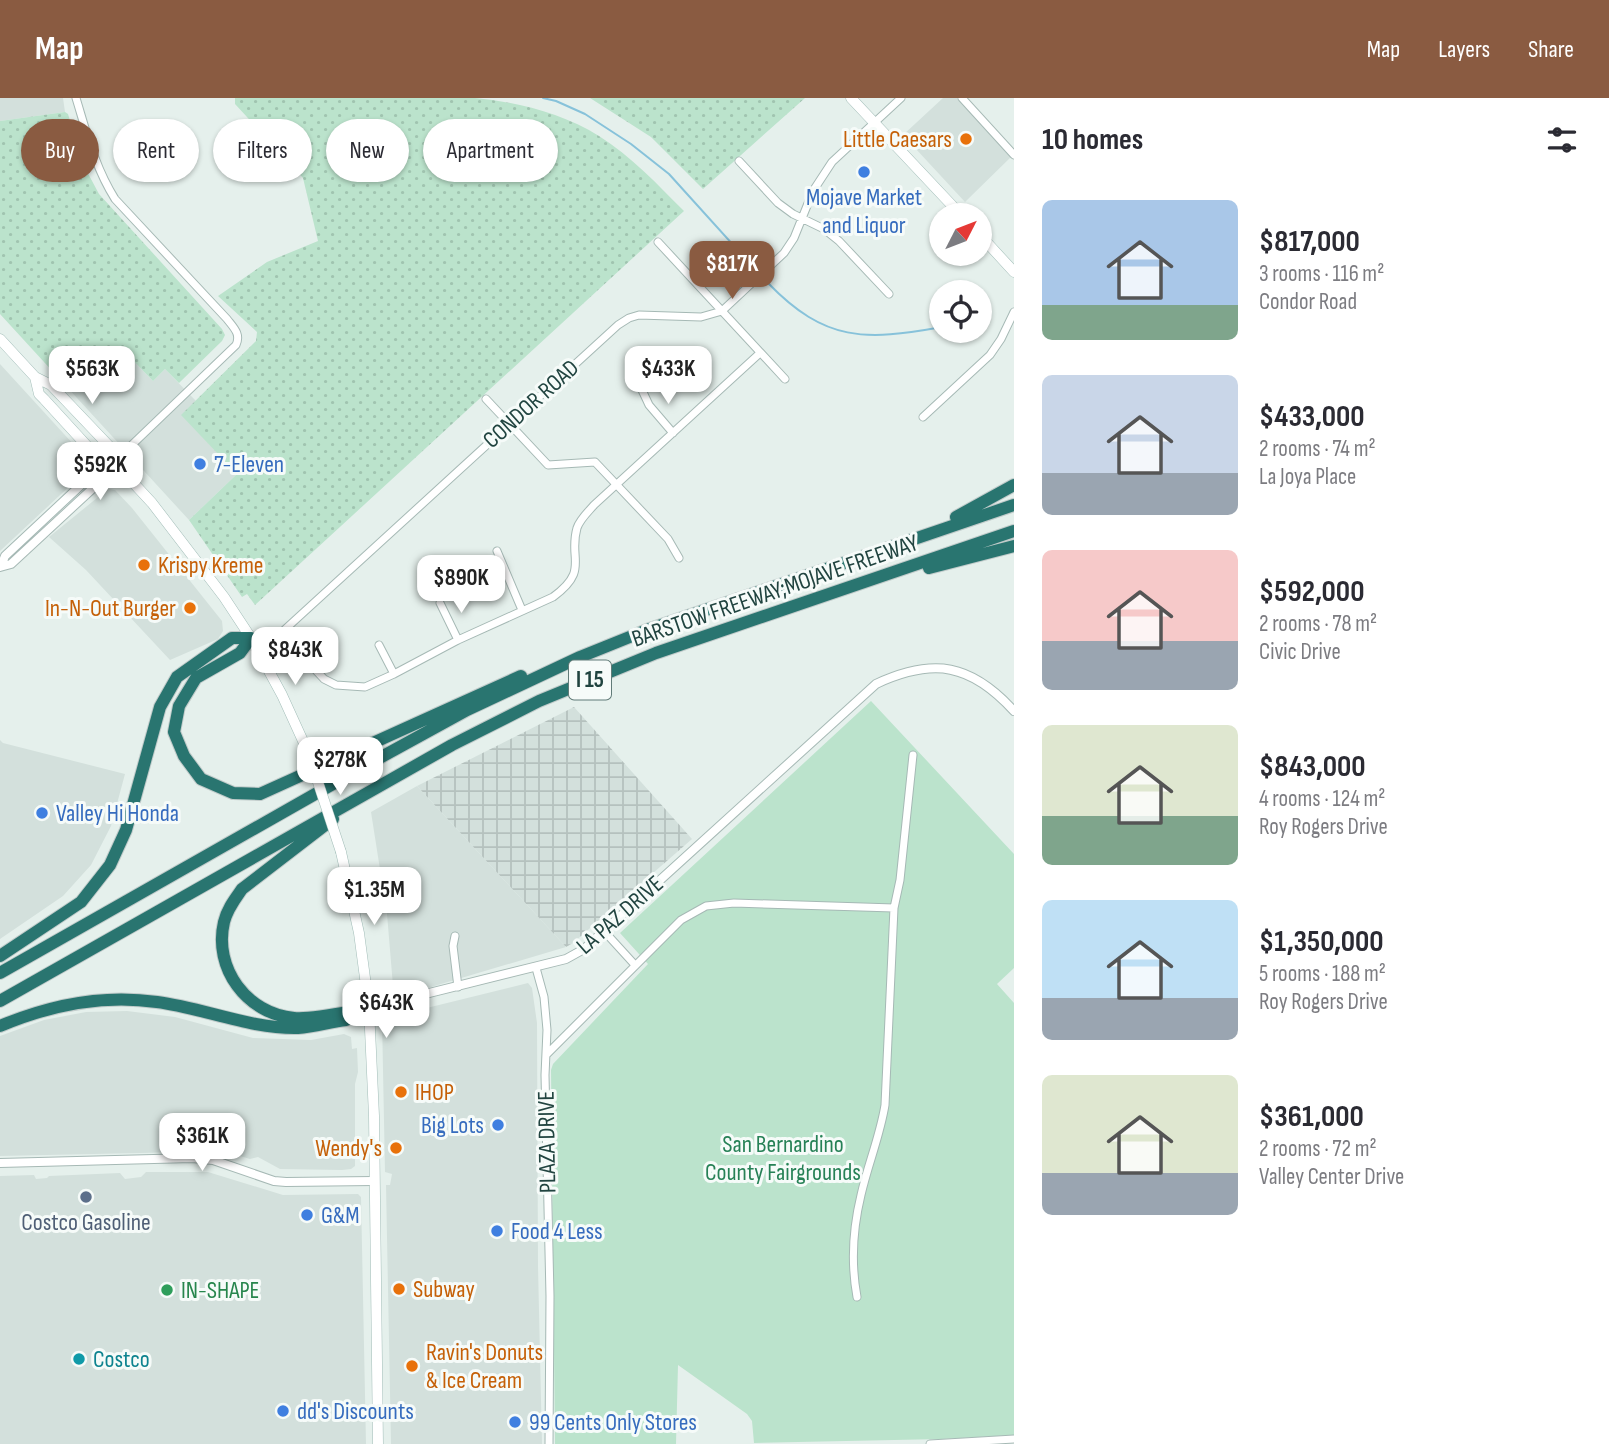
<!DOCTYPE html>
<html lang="en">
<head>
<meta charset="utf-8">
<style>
  :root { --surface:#fff; --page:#f2f2f3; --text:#2b2b33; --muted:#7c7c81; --accent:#8a5b41 }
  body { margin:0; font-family:"Sofia Sans Condensed",sans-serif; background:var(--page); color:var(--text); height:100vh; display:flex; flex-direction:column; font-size:26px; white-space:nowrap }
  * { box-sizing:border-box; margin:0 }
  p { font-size:23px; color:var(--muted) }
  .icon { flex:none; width:38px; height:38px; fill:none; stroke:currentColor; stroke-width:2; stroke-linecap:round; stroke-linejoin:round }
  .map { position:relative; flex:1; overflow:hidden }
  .side { display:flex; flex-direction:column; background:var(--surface); width:595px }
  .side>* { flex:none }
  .banner { position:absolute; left:21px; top:21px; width:665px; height:63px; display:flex; gap:14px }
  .needle { width:46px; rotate:48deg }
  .fabs { position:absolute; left:929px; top:105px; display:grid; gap:14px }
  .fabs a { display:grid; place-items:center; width:63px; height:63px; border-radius:50%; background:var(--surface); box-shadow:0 2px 5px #0004; font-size:35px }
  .price { position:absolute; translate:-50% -60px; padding:0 16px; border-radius:14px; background:#fff; color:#222; font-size:23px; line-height:46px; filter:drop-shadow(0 2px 4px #0008) }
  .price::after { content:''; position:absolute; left:50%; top:42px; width:21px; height:16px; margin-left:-10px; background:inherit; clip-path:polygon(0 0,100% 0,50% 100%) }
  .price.current { background:var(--accent); color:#fff }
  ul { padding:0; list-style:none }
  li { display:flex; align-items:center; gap:21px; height:175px; padding:0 28px }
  li span { display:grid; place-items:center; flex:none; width:196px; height:140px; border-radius:10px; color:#555 }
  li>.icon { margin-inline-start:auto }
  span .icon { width:84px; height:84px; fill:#fffc; stroke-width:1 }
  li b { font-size:30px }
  h2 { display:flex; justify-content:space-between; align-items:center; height:84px; padding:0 28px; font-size:30px }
  .pill { padding:0 24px; border-radius:32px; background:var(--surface); box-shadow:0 2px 5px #0004; font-size:24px; line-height:63px }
  .pill.current { background:var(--accent); color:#fff }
  header { display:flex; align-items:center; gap:42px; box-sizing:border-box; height:98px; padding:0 35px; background:var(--accent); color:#fff }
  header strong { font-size:33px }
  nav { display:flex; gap:38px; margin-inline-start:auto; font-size:24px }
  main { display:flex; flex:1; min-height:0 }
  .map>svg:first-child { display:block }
</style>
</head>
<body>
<header>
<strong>Map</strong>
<nav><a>Map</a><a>Layers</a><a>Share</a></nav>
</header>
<main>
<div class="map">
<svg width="1014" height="1346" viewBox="0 0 1014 1346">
  <defs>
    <pattern id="industrial-grid" width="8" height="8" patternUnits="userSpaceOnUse" patternTransform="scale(1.75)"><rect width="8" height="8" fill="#d3e0dc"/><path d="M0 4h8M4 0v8" fill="none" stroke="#b5c1be"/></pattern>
    <pattern id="grass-dots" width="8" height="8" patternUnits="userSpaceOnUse" patternTransform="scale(1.75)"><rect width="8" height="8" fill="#bbe3cc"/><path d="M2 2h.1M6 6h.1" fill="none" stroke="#a0c4b0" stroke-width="1.8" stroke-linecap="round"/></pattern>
  </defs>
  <rect width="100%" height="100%" fill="#e5f0ec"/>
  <path fill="#d3e0dc" d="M0,0H63L65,14L0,23Z
    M943,0H957L1012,58L965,104L903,37Z
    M124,253L153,283L165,271L196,303L182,317L237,376L189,422L66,288L94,263Z
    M0,266L85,359L89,367L88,371L0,453Z
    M108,391L115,392L132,410L222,523L223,533L218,541L170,562L86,472L49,439Z
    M0,642L3,645L125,676L111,728L91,767L63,798L0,841Z
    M417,688L566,849L394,900L387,816L371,714Z
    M528,885L532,890L537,925L538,1168L542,1346H391L386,1087H390L392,1076L385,1074L382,921Z
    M127,913L175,919L253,940L311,942L344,936L351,939L352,951L357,950L358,974L355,986V1068L351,1071L342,1072L280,1071L258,1059L250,1061L211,1049L187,1054L0,1058V938L44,922L86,914Z
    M146,1074H208L283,1097L358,1096L361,1099L366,1346H0V1078L34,1077L36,1081L47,1080L49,1078L120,1075L125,1081L141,1079Z"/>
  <path fill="url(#industrial-grid)" d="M574,609L692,741L573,845L566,849L417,688Z"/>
  <path fill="url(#grass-dots)" d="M235,0H475C517,4 562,15 599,38C631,58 658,87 684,113L255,507L247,496L242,499L189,422L237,376L181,317L256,243L257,234L218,198L267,164L318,143L303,80L235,6Z
    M590,0H805L703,91L651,39Z
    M65,14L68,16L83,66L99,96L222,231L225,237L222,243L179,285L165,271L153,283L124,253L103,272L94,263L66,288L0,216V23Z"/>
  <path fill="#bbe3cc" d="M871,603L1014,756V870L997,886L1014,905V1337L942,1341L754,1345L752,1323L747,1316L678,1267L676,1346H555L551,972L553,966L648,866L620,835Z"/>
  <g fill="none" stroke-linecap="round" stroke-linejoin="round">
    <path stroke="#87c2da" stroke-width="2" d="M543,0L556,3L585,16L631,46L669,76L754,170
      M768,185C825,244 865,243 942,229"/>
    <defs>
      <path id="minor" d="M76,0C87,36 95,69 115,101L227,221C234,230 241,236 236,247L114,364
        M962,0L1014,57
        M739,63L778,105L793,116L824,131L839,143L889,196
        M658,144L785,281
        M760,255L594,407C588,414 580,421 577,430C568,461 590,472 553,499L458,542L394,576L365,589L336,587L324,581L281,535L618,227L629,220L639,217L701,219L722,213L784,155L794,140L813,93L832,64L901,0
        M642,292L649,307L673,335
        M486,301L548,367L595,364L668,441L679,460
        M923,319L990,257L1001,241L1014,214
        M497,453L522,512
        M440,505L458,542
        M379,547L394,576
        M604,833L635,867
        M455,838L453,848L458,889
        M536,870L544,899L547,932L545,977L550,1198L549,1346
        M547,956L681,822L706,808L734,805L894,810
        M857,1199C851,1166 853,1130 861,1097C868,1066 880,1038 885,1007L894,810L900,782L913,657
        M930,1346L1014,1341"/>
      <path id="tertiary" d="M1,468L5,458L97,372L114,364
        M0,469L11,466L104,380L114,364
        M369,910L566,861L584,851L604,833L876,586C934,559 971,566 1014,613
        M0,1065L192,1060L213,1062L274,1083L286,1084L374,1083"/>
      <path id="secondary" d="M851,0L961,117
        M980,137L1014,174
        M0,241L35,279L51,287L110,349L114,364
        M35,279L39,296L44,301L98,360L114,364L152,405L224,499L251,540L282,597L308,654
        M341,754L359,835L369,910L374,1018L378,1346"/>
      <path id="motorway" d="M956,419L1014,387
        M929,470L1014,448
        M251,540L240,555L196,580L179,608L174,634L184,658L201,681L233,695L260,696L521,578
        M333,721L242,791C235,801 227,811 224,824C213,870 247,916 294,920C313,922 350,913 369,910
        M0,858L81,804L110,767L126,732L160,609L177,579L232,540H251
        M0,875L354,674L467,612L580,559L647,532L1014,407
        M0,903L452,647L539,603L656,555L1014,433
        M0,928C50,907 103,896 157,904C204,910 250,931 298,930C314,929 330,924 346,922"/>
    </defs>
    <use href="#minor" stroke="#a6b9b5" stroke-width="9"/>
    <use href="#tertiary" stroke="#a6b9b5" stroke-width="10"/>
    <use href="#secondary" stroke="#a2bdb8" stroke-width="11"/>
    <use href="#motorway" stroke="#c1cbca" stroke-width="14"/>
    <use href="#minor" stroke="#fff" stroke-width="7"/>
    <use href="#tertiary" stroke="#fff" stroke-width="8"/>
    <use href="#secondary" stroke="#fff" stroke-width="10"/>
    <use href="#motorway" stroke="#297570" stroke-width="12"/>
    <defs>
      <path id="secondary-bridge" d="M308,654L341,754"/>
    </defs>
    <use href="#secondary-bridge" stroke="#a2bdb8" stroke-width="11" stroke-linecap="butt"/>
    <use href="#secondary-bridge" stroke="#fff" stroke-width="10"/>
  </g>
  <g fill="#e8710a" stroke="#f6fbf9" stroke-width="2.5">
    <circle cx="966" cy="41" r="7"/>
    <circle cx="144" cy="467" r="7"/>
    <circle cx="190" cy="510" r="7"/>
    <circle cx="401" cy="994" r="7"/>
    <circle cx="396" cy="1050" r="7"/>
    <circle cx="399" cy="1191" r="7"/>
    <circle cx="412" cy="1268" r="7"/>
  </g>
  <g fill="#3f7fe0" stroke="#f6fbf9" stroke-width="2.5">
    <circle cx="864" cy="74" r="7"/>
    <circle cx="200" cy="366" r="7"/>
    <circle cx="42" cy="715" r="7"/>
    <circle cx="498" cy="1027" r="7"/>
    <circle cx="307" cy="1117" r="7"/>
    <circle cx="497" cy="1133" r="7"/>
    <circle cx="283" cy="1313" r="7"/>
    <circle cx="515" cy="1324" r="7"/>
  </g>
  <circle fill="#5c6f8a" stroke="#f6fbf9" stroke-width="2.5" cx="86" cy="1099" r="7"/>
  <circle fill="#2e9e5b" stroke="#f6fbf9" stroke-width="2.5" cx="167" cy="1192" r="7"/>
  <circle fill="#0f9aa8" stroke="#f6fbf9" stroke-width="2.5" cx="79" cy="1261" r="7"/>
  <g text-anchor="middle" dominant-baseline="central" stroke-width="6" stroke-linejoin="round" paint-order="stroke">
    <rect fill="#f6fbf9" stroke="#617b78" stroke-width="2" x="569" y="562.5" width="42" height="39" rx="5"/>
    <g font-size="23" font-weight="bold" fill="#214440">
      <text x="590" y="582">I 15</text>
    </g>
    <g font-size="24" fill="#c56008" stroke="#f6fbf9" text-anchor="start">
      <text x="952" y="41" text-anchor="end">Little Caesars</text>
      <text x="158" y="467">Krispy Kreme</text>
      <text x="176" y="510" text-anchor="end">In-N-Out Burger</text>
      <text x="415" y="994">IHOP</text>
      <text x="382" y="1050" text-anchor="end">Wendy's</text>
      <text x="413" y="1191">Subway</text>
      <text x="426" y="1254">Ravin's Donuts<tspan x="426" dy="28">&amp; Ice Cream</tspan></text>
    </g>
    <g font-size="24" fill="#366cbe" stroke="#f6fbf9" text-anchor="start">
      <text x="864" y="99" text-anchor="middle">Mojave Market<tspan x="864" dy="28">and Liquor</tspan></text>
      <text x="214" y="366">7-Eleven</text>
      <text x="56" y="715">Valley Hi Honda</text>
      <text x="484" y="1027" text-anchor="end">Big Lots</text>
      <text x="321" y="1117">G&amp;M</text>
      <text x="511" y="1133">Food 4 Less</text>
      <text x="297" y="1313">dd's Discounts</text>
      <text x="529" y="1324">99 Cents Only Stores</text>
    </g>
    <g font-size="24" fill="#214440" stroke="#f6fbf9">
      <text transform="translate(531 306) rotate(-42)">CONDOR ROAD</text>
      <text transform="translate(775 493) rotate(-19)">BARSTOW FREEWAY;MOJAVE FREEWAY</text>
      <text transform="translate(620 817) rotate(-41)">LA PAZ DRIVE</text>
      <text transform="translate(547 1044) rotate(-91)">PLAZA DRIVE</text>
    </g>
    <g font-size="24" fill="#268156" stroke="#f6fbf9">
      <text x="783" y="1046">San Bernardino<tspan x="783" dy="28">County Fairgrounds</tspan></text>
    </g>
    <g font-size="24" fill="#4e5e75" stroke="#f6fbf9">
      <text x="86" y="1124">Costco Gasoline</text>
    </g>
    <g font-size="24" fill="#27864d" stroke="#f6fbf9" text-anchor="start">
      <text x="181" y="1192">IN-SHAPE</text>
    </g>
    <g font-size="24" fill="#0d838f" stroke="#f6fbf9" text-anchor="start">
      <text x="93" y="1261">Costco</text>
    </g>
  </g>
</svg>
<div class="fabs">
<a><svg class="needle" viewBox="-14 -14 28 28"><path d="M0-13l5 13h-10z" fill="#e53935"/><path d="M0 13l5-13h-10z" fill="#7c7c81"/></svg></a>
<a><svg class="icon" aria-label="locate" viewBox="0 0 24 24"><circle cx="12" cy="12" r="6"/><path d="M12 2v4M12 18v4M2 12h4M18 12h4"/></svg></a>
</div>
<b class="price current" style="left:732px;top:203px">$817K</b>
<b class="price" style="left:92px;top:308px">$563K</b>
<b class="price" style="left:668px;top:308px">$433K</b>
<b class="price" style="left:100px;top:404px">$592K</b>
<b class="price" style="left:461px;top:517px">$890K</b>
<b class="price" style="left:295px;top:589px">$843K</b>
<b class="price" style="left:340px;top:699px">$278K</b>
<b class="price" style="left:374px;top:829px">$1.35M</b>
<b class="price" style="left:386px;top:942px">$643K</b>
<b class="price" style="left:202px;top:1075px">$361K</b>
<div class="banner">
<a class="pill current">Buy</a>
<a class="pill">Rent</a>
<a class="pill">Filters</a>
<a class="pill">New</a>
<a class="pill">Apartment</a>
</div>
</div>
<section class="side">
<h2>10 homes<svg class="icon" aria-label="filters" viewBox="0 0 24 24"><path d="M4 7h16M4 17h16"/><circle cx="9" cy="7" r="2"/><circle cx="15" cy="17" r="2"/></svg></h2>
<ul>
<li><span style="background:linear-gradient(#a9c7e8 75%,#7fa58c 0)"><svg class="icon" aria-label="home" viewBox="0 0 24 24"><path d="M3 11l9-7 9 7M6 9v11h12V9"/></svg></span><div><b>$817,000</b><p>3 rooms · 116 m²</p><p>Condor Road</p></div></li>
<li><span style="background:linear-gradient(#c9d6e8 70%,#9aa5b1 0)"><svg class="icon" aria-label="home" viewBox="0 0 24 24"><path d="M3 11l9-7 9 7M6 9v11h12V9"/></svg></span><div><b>$433,000</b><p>2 rooms · 74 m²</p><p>La Joya Place</p></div></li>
<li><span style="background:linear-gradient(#f6c9c9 65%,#9aa5b1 0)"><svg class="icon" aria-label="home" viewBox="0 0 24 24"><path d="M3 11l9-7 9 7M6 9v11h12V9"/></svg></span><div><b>$592,000</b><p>2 rooms · 78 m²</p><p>Civic Drive</p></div></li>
<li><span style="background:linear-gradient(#dfe7d0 65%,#7fa58c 0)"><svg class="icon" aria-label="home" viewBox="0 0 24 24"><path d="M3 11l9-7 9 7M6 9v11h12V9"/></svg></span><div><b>$843,000</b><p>4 rooms · 124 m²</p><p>Roy Rogers Drive</p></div></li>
<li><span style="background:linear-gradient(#bfe0f5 70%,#9aa5b1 0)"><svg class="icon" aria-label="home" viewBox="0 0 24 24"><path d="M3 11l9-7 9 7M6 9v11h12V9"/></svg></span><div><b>$1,350,000</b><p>5 rooms · 188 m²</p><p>Roy Rogers Drive</p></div></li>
<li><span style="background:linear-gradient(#dfe7d0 70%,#9aa5b1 0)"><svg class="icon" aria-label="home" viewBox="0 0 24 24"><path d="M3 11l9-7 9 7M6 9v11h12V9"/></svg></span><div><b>$361,000</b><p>2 rooms · 72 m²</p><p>Valley Center Drive</p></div></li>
</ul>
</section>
</main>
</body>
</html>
